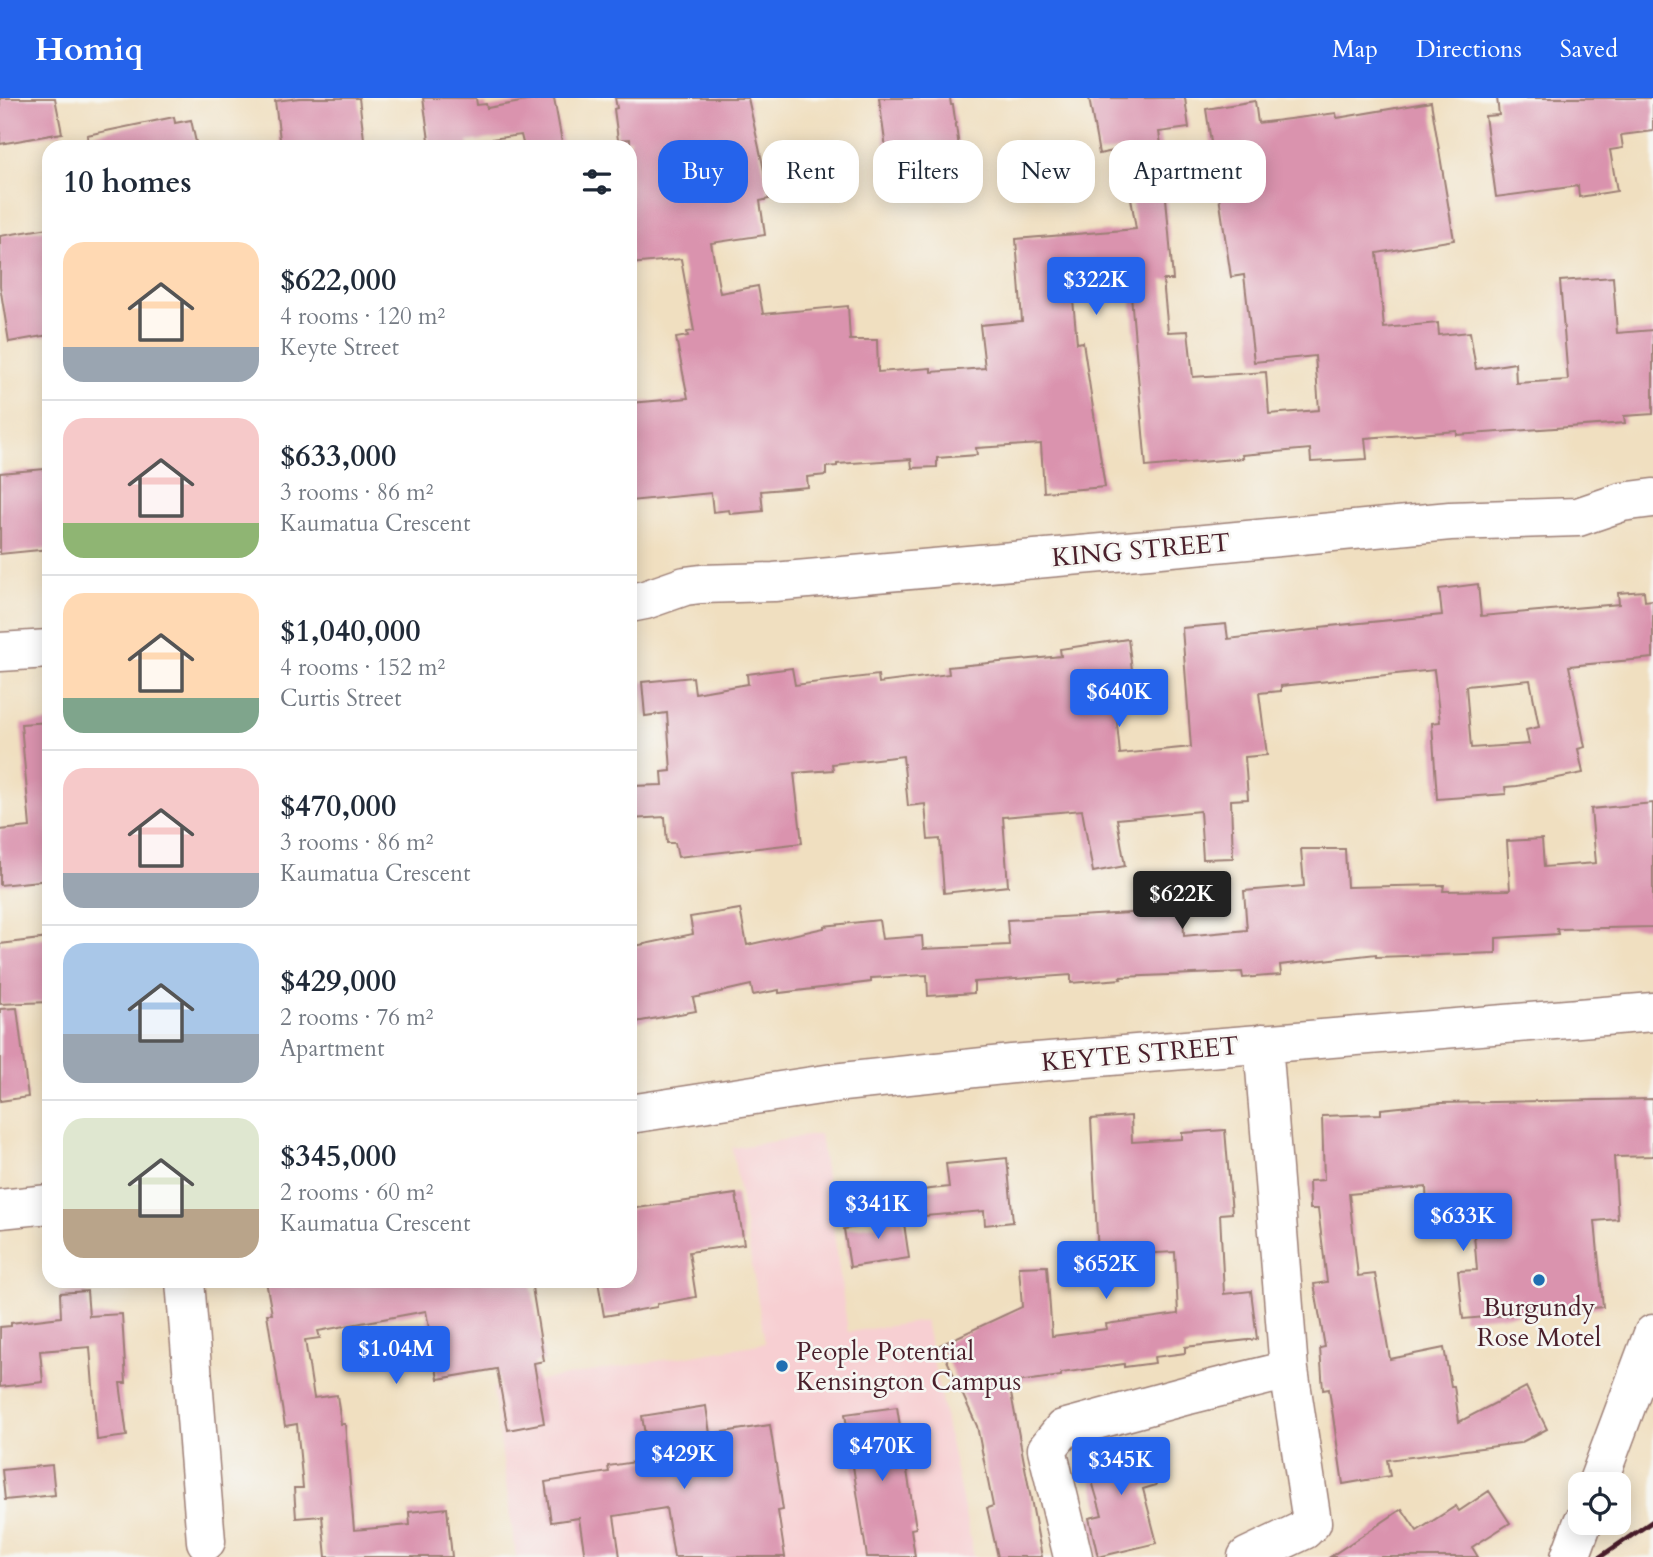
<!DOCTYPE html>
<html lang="en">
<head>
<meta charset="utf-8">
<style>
  :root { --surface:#fff; --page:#f6f6f7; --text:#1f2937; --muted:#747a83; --line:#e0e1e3; --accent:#2563eb }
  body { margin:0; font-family:Cardo,serif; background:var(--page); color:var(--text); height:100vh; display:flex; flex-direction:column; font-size:26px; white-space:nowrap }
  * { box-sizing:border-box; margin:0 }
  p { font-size:23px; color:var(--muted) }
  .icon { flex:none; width:38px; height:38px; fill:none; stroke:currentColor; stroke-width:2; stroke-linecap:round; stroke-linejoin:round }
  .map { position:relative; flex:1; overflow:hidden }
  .drawer { position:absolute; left:42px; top:42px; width:595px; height:1148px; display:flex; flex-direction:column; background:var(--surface); border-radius:21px; box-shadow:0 4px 18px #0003 }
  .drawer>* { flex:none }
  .banner { position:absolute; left:658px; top:42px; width:665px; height:63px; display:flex; gap:14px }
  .tools { position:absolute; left:1568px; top:1374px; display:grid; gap:14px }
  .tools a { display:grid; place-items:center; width:63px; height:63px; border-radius:14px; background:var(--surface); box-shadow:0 4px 18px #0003; font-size:35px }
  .price { position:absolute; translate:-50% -60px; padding:0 16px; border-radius:7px; background:var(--accent); color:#fff; font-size:23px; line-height:46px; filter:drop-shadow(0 2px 4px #0008) }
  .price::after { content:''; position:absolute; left:50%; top:42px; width:21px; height:16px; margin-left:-10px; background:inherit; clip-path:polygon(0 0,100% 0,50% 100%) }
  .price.selected { background:#222; color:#fff }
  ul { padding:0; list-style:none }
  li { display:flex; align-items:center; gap:21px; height:175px; padding:0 21px }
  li+li { border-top:2px solid var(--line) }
  li span { display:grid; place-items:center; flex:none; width:196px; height:140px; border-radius:21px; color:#555 }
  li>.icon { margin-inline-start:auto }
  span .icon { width:84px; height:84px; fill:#fffc; stroke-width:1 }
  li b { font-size:30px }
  h2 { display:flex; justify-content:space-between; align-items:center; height:84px; padding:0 21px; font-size:30px }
  .tag { padding:0 24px; border-radius:21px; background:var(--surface); box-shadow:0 4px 18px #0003; font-size:24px; line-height:63px }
  .tag.selected { background:var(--accent); color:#fff }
  header { display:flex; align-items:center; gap:42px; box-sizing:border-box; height:98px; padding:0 35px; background:var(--accent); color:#fff }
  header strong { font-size:33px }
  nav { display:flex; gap:38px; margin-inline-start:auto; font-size:24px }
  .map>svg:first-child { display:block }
</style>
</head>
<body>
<header>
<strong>Homiq</strong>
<nav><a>Map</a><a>Directions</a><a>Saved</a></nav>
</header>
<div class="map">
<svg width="1653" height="1459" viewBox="0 0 1653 1459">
  <rect width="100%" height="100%" fill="#f6f6f2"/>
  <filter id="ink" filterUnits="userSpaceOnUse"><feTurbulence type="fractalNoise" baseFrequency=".0143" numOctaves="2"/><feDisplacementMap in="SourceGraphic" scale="14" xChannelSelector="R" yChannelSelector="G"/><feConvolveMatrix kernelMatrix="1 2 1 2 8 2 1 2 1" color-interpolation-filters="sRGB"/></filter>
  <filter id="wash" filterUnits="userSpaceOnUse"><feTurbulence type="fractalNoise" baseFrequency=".00686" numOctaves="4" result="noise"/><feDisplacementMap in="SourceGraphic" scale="28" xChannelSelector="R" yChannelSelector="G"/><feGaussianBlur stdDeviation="1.57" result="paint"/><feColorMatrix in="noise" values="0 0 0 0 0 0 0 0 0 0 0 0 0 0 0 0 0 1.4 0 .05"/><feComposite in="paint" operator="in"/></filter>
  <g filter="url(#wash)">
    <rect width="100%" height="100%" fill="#f0dfc0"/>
    <path fill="#f7cfd2" d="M820,1036L848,1234L925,1223L974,1459H516L493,1290L765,1245L732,1050Z"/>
    <g id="blocks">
      <path fill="#da93ae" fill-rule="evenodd" d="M0,0H55L62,35L0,46Z
        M300,0H359L365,49H281L275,3Z
        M423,0H476L477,7L486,6L487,10L543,0H554L563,49H524L521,37L468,44L469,49H430Z
        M615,0H748L764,72L769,101L760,103L765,137L711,145L720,195L758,188L763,216L848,208L850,242H877L878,274L931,270V274L985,270L980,227L1022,223L1016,141L1136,131L1123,51L1099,56L1089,0H1185L1189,30L1159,34L1170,100H1166L1173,182H1163L1168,234L1188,233L1193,279L1266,274L1269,316L1319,312L1315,258L1254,264L1244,177L1231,179L1206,11L1255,3L1258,25L1336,15L1337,20L1431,4L1454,142L1377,155L1384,230L1438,225L1439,237L1470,234L1476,271L1515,265L1516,285L1568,282L1560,183L1613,179L1617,235L1653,232V316L1624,318L1625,325L1457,337V333L1365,340L1367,361L1311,364L1310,351L1242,357L1243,360L1146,369L1130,186L1072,191L1077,245L1083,244L1105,389L1044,394L1041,346L976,350L977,357L937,360V369L912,370L911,361L837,366V368L826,369V377L807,379L808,389L761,393L763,413L730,416L729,412L713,414L711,395L630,403V305L688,300L676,240L688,238L687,234L694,233L681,161L630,166V41L618,42L614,11L617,10Z
        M879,0H950L951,7H953L960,56L934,59L933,52L907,55L906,48L886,51Z
        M1497,0H1653V33L1621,37L1623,50L1610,52L1617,93L1579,99L1578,88L1496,99L1485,18L1499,17Z
        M174,19L175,25L191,22L197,49H88L87,37Z
        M49,130V237L9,244L0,188V138Z
        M45,371L46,378L49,377V451L0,456V375Z
        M1478,486L1481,518L1619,506L1618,495L1644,493L1645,503L1653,502V560L1569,568L1585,649L1578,651L1583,675L1517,688L1505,689L1506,696L1437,701L1432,625L1440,624L1434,572L1281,588V593L1259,595L1267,657L1245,659L1248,701L1231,702L1233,760L1203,761L1200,713L1117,721L1125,768L1093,774L1082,712L1003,719L1008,788L944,795L940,741L928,742L925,706L908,708L903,658L832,666L833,672L794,675L802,745L678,759L675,745H667L665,719L630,721V688L663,687L662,674L671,673L667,615L645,618L642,584L693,579L695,595L748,586L747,576L792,570L795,587L878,577L879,585L949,576L948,569L1061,558L1060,551L1128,541L1136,602L1115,605L1120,656L1191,649L1182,530L1226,526L1228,541L1320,531V529L1442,517L1439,491ZM1530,582L1539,629L1526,632L1529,646L1471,650L1466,588Z
        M49,624V782L0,787V732L30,729L21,626Z
        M1653,705V829L1557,831L1558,836L1496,840V855L1376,859V856L1280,867L1281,877L1243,880L1242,874L1120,879L1121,881L1071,885V877L974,884V895L928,898L927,877L871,880V884L779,895V892L753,897L751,887L693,900L696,913L630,925V849L693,836L690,819L740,811L747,847L824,830V828L879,822L882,841L922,838L923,851L1009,847L1007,822L1183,812L1184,838L1247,832L1244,793L1304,788L1301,751H1345L1347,789L1444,787L1443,793L1510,792L1507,743L1542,741L1544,769L1596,765L1591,711Z
        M49,840V904L0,906V846Z
        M17,910L28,999L0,1003V911Z
        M1653,1001V1058L1614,1059L1618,1121L1595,1123L1603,1209L1463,1221L1458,1173L1477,1172L1472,1112L1427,1114L1426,1089L1349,1096L1358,1178L1375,1176L1390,1261L1444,1250L1451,1288H1454L1459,1324L1526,1289L1547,1331L1520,1345L1387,1362L1390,1378L1343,1386L1329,1291L1323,1292L1320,1250L1325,1249L1314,1186L1327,1184L1318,1111H1310L1309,1083L1324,1082L1322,1018L1381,1016V1011L1440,1005Z
        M1131,1018L1132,1044L1182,1041V1035L1225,1032L1232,1115L1220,1116L1224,1196L1251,1193L1257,1241L1185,1249V1255L1154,1259L1155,1265L1124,1269V1266L1061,1275V1278L1009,1285L1042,1459H998L987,1410L993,1408L977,1328L940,1247L1022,1209L1019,1169L1047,1168L1052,1238L1107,1231L1106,1226L1178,1216L1175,1154L1098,1158L1091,1021Z
        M1007,1060L1013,1124L985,1127L984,1113L925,1118L922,1092L949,1089L946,1066Z
        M736,1096L744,1146L689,1154L696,1199L657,1206V1209L604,1218L598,1183H630V1111Z
        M902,1112L909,1160L850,1169L844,1131L878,1126L876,1116Z
        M266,1183H310L311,1190L350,1183H531L544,1263L534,1265L544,1325L508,1332L497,1271L438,1281L426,1213L318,1233L320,1240L305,1242L314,1300L337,1297L341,1326H345L354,1432L410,1427L409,1414L447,1410L452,1459H326L322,1418L296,1420L294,1390H303L297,1326L285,1328L267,1216H272Z
        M87,1193L89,1218L122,1216L126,1285H120L127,1338L97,1342L90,1249L40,1253L43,1284L0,1289V1229L11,1228V1225L61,1219L60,1195Z
        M706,1308L710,1336L770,1327L783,1412L778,1413L785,1459H674L666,1410L614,1418L620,1459H585L579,1420L551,1424L545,1384L609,1374L608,1368L649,1362L642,1318Z
        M897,1309L916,1430L911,1431L915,1459H867L845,1316Z
        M1142,1339L1156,1387L1143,1391L1157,1445L1098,1459L1089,1420L1102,1417L1084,1356Z
        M52,1367L55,1397L5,1402L2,1372Z
        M1489,1393L1510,1425L1472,1449L1478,1459H1330L1402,1411L1417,1433L1456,1408L1459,1413Z"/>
    </g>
  </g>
  <g filter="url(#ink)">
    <use href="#blocks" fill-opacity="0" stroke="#9d7f76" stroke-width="2"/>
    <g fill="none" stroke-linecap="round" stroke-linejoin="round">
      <defs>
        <path id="street" d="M630,505L645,502L685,488L701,486L774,484L1194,447L1450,423L1578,419L1622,404L1653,400
          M0,554L49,551
          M630,1016L833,985L1012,966L1653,914
          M0,1111L49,1106
          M185,1183L206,1443
          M1073,1459L1047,1351L1063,1331L1188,1297L1289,1272
          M1247,1459L1304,1432L1312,1424L1289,1272L1263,945"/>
        <path id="secondary" d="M1597,1386L1653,1236
          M1570,1459L1583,1424"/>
      </defs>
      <use href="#street" stroke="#9d7f76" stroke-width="41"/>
      <use href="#secondary" stroke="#9d7f76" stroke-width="41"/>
      <use href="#street" stroke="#fff" stroke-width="38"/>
      <use href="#secondary" stroke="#fff" stroke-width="38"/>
      <path stroke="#4a1f2b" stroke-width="5" d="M1600,1459L1653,1423"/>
    </g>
  </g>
  <g fill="#1f6fb2" stroke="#f6f6f2" stroke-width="2.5">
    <circle cx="1539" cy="1182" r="7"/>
    <circle cx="782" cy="1268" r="7"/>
  </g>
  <g text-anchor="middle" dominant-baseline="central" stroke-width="5" stroke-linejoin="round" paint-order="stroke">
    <g font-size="26" fill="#4a1f2b" stroke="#f6f6f2">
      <text transform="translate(1141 452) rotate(-5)">KING STREET</text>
      <text transform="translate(1140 956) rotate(-5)">KEYTE STREET</text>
    </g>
    <g font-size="26" fill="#4a1f2b" stroke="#f6f6f2">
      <text x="1539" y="1209">Burgundy<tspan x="1539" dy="30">Rose Motel</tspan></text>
      <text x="796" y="1253" text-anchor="start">People Potential<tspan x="796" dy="30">Kensington Campus</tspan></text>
    </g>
  </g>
</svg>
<div class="tools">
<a><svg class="icon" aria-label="locate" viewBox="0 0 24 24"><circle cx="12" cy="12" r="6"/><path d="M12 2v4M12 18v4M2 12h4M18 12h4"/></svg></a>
</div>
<b class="price" style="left:1096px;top:219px">$322K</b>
<b class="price" style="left:1119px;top:631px">$640K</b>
<b class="price selected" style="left:1182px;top:833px">$622K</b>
<b class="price" style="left:878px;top:1143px">$341K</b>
<b class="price" style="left:1463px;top:1155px">$633K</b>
<b class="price" style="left:1106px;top:1203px">$652K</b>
<b class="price" style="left:396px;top:1288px">$1.04M</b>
<b class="price" style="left:882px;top:1385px">$470K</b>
<b class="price" style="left:684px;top:1393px">$429K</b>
<b class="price" style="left:1121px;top:1399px">$345K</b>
<div class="banner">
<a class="tag selected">Buy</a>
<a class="tag">Rent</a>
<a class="tag">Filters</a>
<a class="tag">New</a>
<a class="tag">Apartment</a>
</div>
<section class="drawer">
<h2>10 homes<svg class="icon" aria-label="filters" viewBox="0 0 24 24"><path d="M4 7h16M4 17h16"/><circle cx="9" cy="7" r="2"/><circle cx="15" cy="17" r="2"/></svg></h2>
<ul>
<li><span style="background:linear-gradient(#ffd9b3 75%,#9aa5b1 0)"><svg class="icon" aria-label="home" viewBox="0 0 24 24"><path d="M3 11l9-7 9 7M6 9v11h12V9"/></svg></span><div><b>$622,000</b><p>4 rooms · 120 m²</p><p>Keyte Street</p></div></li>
<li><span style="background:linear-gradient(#f6c9c9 75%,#8fb573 0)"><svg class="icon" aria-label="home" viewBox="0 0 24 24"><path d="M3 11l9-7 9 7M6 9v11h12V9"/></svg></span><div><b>$633,000</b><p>3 rooms · 86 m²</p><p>Kaumatua Crescent</p></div></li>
<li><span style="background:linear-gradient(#ffd9b3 75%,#7fa58c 0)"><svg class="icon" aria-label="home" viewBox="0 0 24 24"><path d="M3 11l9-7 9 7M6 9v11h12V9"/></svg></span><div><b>$1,040,000</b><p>4 rooms · 152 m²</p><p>Curtis Street</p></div></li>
<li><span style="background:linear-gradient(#f6c9c9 75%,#9aa5b1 0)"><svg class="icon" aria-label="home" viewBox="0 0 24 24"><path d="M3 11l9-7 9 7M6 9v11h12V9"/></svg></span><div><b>$470,000</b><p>3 rooms · 86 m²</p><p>Kaumatua Crescent</p></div></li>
<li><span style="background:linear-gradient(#a9c7e8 65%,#9aa5b1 0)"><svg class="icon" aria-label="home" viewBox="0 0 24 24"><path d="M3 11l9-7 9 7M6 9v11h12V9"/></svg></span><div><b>$429,000</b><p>2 rooms · 76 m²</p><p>Apartment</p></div></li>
<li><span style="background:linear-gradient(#dfe7d0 65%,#b9a48a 0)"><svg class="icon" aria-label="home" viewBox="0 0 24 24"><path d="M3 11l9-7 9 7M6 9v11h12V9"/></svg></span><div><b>$345,000</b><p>2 rooms · 60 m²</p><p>Kaumatua Crescent</p></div></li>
</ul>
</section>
</div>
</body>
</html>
